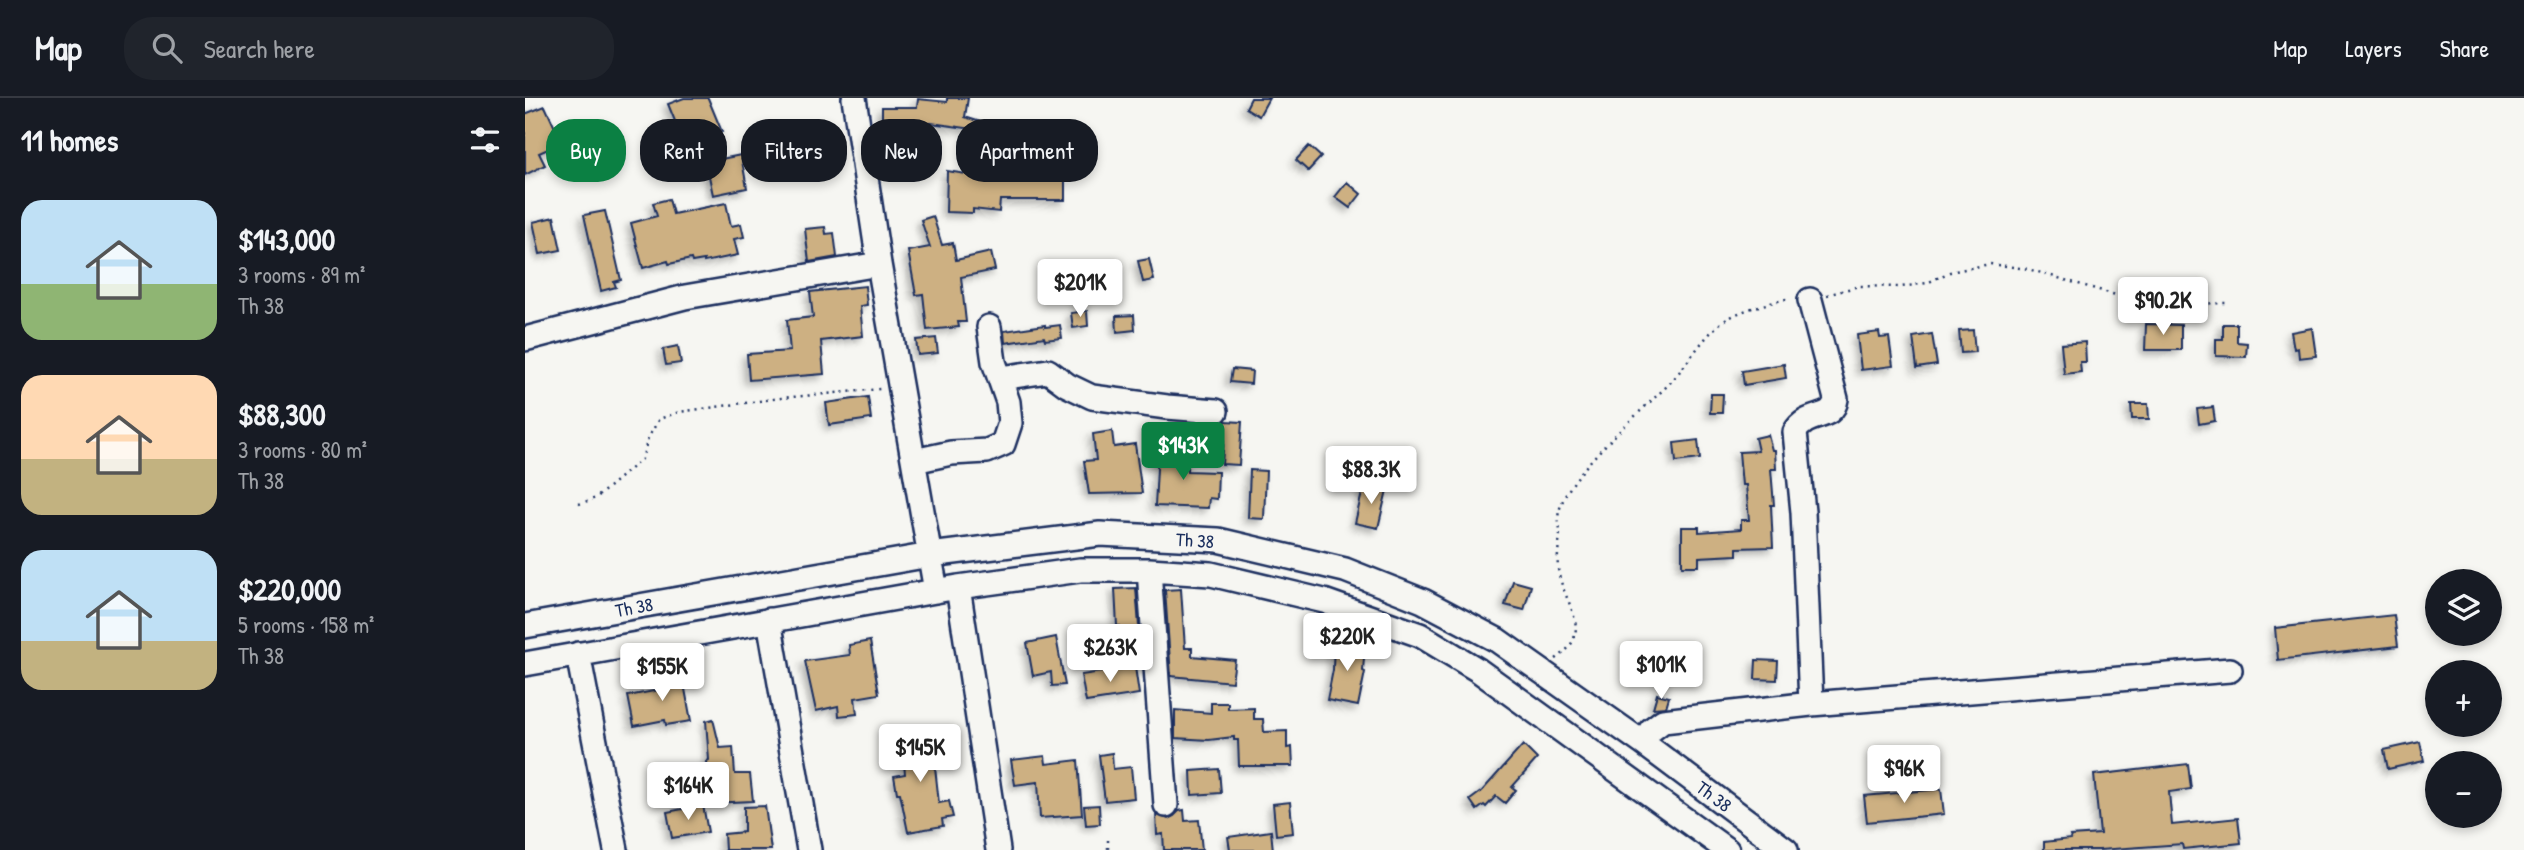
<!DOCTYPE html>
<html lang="en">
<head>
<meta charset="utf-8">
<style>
  :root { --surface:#171b24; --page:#20242c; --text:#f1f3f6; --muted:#9ea1a6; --line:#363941; --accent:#0b8043 }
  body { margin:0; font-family:"Patrick Hand",sans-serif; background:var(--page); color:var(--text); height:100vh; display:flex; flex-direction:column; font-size:26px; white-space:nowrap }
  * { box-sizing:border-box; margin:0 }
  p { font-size:23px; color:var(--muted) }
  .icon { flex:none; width:38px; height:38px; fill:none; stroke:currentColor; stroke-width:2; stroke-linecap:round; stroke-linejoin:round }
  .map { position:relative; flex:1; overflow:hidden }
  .sheet { display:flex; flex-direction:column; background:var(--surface); width:525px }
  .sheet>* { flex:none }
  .banner { position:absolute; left:21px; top:21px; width:665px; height:63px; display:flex; gap:14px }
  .buttons { position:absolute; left:1900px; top:471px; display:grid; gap:14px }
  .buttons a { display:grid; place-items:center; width:77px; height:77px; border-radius:50%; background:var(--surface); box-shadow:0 4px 10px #0003; font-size:35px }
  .price { position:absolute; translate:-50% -60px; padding:0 16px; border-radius:7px; background:#fff; color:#222; font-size:23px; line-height:46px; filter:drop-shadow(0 2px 4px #0008) }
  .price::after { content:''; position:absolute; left:50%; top:42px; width:21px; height:16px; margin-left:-10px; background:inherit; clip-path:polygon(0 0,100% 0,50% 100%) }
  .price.current { background:var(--accent); color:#fff }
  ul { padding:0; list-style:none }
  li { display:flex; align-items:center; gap:21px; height:175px; padding:0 21px }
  li span { display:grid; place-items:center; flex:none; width:196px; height:140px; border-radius:21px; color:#555 }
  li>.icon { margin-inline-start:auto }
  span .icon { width:84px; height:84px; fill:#fffc; stroke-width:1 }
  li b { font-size:30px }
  h2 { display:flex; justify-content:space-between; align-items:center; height:84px; padding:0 21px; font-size:30px }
  .tag { padding:0 24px; border-radius:28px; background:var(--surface); box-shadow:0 4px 10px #0003; font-size:24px; line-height:63px }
  .tag.current { background:var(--accent); color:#fff }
  header { display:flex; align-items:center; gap:42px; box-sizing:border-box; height:98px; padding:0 35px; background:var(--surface); border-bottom:2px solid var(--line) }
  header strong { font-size:33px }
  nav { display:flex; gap:38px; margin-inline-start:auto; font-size:24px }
  .search { width:490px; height:63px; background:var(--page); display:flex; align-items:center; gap:18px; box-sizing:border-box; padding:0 24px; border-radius:28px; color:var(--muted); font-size:26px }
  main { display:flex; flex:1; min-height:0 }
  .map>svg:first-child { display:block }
</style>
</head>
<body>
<header>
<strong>Map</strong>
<div class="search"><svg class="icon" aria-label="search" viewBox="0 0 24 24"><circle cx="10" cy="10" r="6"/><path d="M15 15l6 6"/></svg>Search here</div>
<nav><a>Map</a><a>Layers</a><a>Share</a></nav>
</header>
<main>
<section class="sheet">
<h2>11 homes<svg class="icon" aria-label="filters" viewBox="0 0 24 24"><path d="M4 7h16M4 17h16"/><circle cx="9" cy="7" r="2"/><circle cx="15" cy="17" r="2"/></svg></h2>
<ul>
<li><span style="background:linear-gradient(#bfe0f5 60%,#8fb573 0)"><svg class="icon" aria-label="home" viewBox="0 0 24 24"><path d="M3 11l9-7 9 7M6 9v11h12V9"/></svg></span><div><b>$143,000</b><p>3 rooms · 89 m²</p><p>Th 38</p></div></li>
<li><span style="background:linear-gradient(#ffd9b3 60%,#c2b280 0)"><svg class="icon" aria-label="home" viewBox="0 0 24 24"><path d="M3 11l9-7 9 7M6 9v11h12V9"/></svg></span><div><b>$88,300</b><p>3 rooms · 80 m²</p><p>Th 38</p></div></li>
<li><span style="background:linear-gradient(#bfe0f5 65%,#c2b280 0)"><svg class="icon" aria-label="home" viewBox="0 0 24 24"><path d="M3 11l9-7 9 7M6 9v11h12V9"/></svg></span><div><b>$220,000</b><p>5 rooms · 158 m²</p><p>Th 38</p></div></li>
</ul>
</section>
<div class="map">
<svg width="1999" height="752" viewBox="0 0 1999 752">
  <defs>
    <filter id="shadow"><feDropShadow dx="-4" dy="4" stdDeviation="3.5" flood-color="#0004"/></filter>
  </defs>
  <rect width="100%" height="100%" fill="#f6f6f2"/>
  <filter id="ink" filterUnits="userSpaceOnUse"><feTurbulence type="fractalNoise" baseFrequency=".0143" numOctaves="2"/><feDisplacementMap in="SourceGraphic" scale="14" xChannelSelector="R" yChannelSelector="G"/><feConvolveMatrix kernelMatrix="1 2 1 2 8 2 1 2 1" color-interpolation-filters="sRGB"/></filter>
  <g filter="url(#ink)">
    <path fill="#cdb082" stroke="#1b2f5e" stroke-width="2" filter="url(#shadow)" d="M159,0H183L197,34L184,39L180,29L156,38L143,6Z
      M422,0H443L440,19L489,35L482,55L451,45L455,32L406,25V28L372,25V29H357V9H392L393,1L422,4Z
      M726,0H744L734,18L721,10Z
      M20,8L37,45L14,55L20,67L0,77V16Z
      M312,30L314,56L297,58L294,32Z
      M784,48L796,59L783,73L771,62Z
      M216,57L222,90L188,97L181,64Z
      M422,73L493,84V79L540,78V102H475L474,114L448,111V115L421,114Z
      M822,84L836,96L825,110L810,99Z
      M144,101L148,116L201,105L206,128L216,126L219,139L209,141L213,157L179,164V162L167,164L166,161L144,166L143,163L118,170L106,125L132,118L128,105Z
      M80,113L96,182L89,184L91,189L76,193L59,117Z
      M408,118L417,147L428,145L431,162L466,154L470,172L436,179L441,224H433L434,229L402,232L398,196L391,197L383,153L405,149L396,122Z
      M29,119L36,152L15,156L8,124Z
      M300,129L301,136L309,135L312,159L284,164L280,131Z
      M624,161L629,182L618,184L613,163Z
      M340,188L342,207L335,208L338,238L296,243L299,276L224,282L222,256L265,253L262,222L288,219L285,194Z
      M562,213L563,228L548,230L546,215Z
      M609,217L610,232L592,234L591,218Z
      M1621,226L1656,227V252H1620Z
      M1698,226H1712V244L1722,245L1721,259L1691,258V241H1698Z
      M520,227V229L535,227L537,240L520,242L519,239L480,245L479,233Z
      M1787,230L1791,258L1774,260L1773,250L1769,251L1766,234Z
      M1448,232L1450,254L1436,255L1434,233Z
      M1354,234L1355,240L1364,239L1368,268L1336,272L1332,237Z
      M1407,236L1412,267L1392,270L1388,239Z
      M411,240L413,255L393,257L391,242Z
      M1560,244L1561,264H1555L1556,274L1539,276L1536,246Z
      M153,248L156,265L141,267L138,251Z
      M1259,266L1261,280L1219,287L1217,273Z
      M707,271L727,273L726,286L705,284Z
      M1186,296H1198L1197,315H1185Z
      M343,299L346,321L304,327L301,305Z
      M1606,306H1623L1624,321H1607Z
      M1688,309L1690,323L1674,326L1672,311Z
      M700,323L717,324L714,367L697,366Z
      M587,333L589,349L610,346L617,395L564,396L559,363L571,362L568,336Z
      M1243,337L1247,352H1250L1251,371H1246L1249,407H1246L1248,449L1212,450V457L1174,459V468H1157V429H1174V434L1216,431V422H1224L1221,387H1217L1214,354L1233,353L1230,340Z
      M1173,342L1175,361L1151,364L1149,345Z
      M633,352L663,353L662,373L693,374L692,401L684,400L683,410L630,408Z
      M725,372L741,373L739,421L723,420Z
      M839,386L862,392L853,430L830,425Z
      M988,483L1006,488L999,512L980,507Z
      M611,490L616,554L598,557L595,528H592L590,491Z
      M656,491L660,550H667V558L710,562L707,584L646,578L640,492Z
      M1869,517L1873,548L1753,562L1750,530Z
      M531,539L540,587L527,588L526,574L508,578L502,545Z
      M345,543L354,596L330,600L332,616L314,618L313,608L291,613L280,563L325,557L324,547Z
      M809,543L840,546L838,573L840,574L833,608L802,602L808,572Z
      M1231,562L1253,563L1252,582L1230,581Z
      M610,569L614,596L561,604L556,577Z
      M157,575L166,623L141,627L140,622L109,628L103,598L134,592L132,579Z
      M1132,596L1144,599L1141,609L1128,610Z
      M686,605H703V611L729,610V621H738L739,634L762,633V650L767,649L768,668H714L713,642H709V639L684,642L650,640V612L686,615Z
      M188,621L195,650L208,649L210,676H225L228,703L184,705L182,663L184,662L181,623Z
      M406,633L414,705L424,703L428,719L417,721L418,728L383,734L375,695H372L369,678L380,676L376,636Z
      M1895,644L1899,663L1863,671L1859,652Z
      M998,647L1012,661L987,689L991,692L980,705L971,698L961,709L959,707L952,712L945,702L957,693Z
      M587,655L588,671L606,669L609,700L580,703L574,657Z
      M520,658L521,666L553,662L557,717L515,720L513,684L490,687L486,662Z
      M1663,666L1666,691L1644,694L1647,727L1713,720L1716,745L1658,751L1657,746L1574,752H1519V744L1546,741L1545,738L1575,736L1569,677Z
      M694,671L696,695L667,697L666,673Z
      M1416,691L1419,716L1342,724L1339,698Z
      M765,704L768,735L751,737L748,706Z
      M178,707L183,734L147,740L142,714Z
      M574,707L575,726L561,727L559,708Z
      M240,708L246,752H200L199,736L219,734V709Z
      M659,712L660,723L674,722L677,752H639L638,736L632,737L631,716L643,721L649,718L654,713Z
      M746,733L748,752H705L703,739Z"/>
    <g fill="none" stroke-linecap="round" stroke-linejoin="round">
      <defs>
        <path id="minor" d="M329,0L354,166L411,493
          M1285,202L1311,301C1308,324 1283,312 1270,334L1278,414L1286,606
          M0,241L160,199L354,166
          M476,280L523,273L542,287L567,299L642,309L691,313
          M389,363L426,355L462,353L478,346L485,325L483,304L469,264L464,229
          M624,472L641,707
          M433,489L473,752
          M244,522L284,752
          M0,528L405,457L575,436L693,442L820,472L898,503L972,542L1118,645L1261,752
          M53,556L91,752
          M0,566L433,489L555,472H624L686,476L799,503L895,537L953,572L1202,752
          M1118,645L1126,632L1138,623L1286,606L1705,572"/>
      </defs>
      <use href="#minor" stroke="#1b2f5e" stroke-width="28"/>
      <path stroke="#1b2f5e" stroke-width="2.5" stroke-dasharray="2 5" stroke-linecap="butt" d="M1302,197L1334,188L1376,189L1402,185L1425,174L1465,166L1503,171L1594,198L1655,206L1704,205
        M54,406L71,400L117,361L123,340L134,321L154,314L256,300L355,291
        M1031,561C1069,534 1042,510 1034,477C1031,464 1034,448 1035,435C1035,428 1032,420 1034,414C1042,375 1115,315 1144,286C1161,268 1177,240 1196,225C1215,211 1242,206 1265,200
        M583,742V752"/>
      <use href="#minor" stroke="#f6f6f2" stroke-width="23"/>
    </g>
  </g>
  <g text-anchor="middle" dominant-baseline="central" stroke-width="6" stroke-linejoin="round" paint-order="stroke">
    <g font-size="19" fill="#1b2f5e" stroke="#f6f6f2">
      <text transform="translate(670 442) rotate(4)">Th 38</text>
      <text transform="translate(109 509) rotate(-10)">Th 38</text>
      <text transform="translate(1189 698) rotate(37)">Th 38</text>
    </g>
  </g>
</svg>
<div class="buttons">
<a><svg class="icon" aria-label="layers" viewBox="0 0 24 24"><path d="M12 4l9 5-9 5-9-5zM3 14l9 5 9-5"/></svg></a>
<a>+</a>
<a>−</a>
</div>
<b class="price" style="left:555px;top:221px">$201K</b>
<b class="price" style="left:1638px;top:239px">$90.2K</b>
<b class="price current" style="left:658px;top:384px">$143K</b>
<b class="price" style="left:846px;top:408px">$88.3K</b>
<b class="price" style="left:822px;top:575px">$220K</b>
<b class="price" style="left:585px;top:586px">$263K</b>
<b class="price" style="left:1136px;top:603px">$101K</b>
<b class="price" style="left:137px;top:605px">$155K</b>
<b class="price" style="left:395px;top:686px">$145K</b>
<b class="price" style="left:1379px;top:707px">$96K</b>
<b class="price" style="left:163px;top:724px">$164K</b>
<div class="banner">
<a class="tag current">Buy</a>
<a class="tag">Rent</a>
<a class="tag">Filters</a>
<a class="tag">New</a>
<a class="tag">Apartment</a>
</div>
</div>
</main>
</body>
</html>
